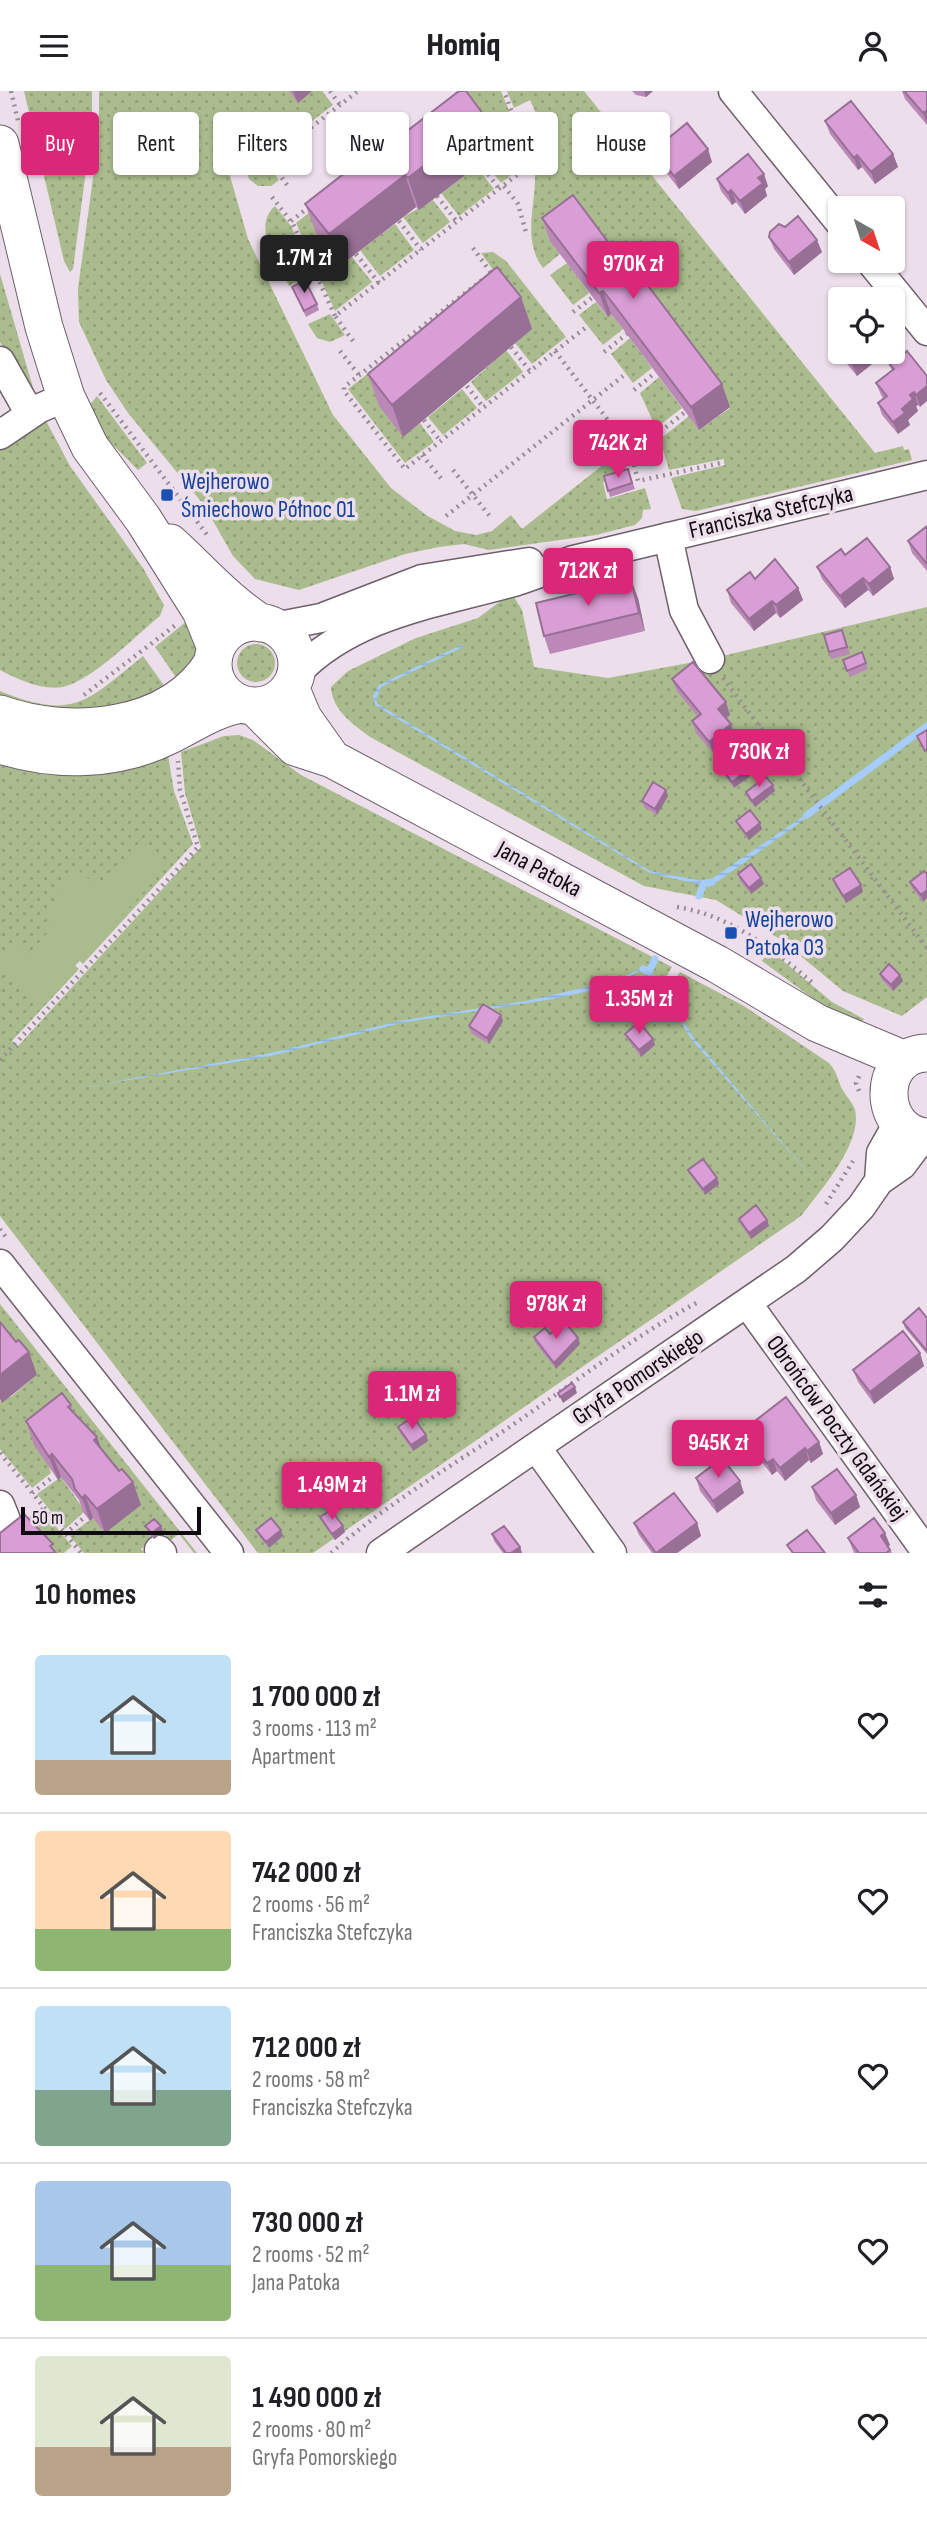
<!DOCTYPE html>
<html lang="en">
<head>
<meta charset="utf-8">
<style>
  :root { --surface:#fff; --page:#f6f6f6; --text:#202124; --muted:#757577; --line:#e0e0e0; --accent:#db2777 }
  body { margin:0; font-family:"Sofia Sans Condensed",sans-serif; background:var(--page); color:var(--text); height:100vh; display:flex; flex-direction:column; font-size:26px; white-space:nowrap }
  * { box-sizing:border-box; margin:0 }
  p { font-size:23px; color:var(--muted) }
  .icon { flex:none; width:38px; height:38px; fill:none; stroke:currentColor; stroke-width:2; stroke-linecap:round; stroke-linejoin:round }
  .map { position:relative; height:1462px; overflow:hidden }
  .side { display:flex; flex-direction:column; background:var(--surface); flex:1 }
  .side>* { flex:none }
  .banner { position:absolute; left:21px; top:21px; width:886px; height:63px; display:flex; gap:14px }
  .needle { width:46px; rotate:141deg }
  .tools { position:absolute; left:828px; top:105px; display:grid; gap:14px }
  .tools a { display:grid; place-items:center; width:77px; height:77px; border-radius:7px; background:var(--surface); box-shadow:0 2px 5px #0004; font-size:35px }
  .scale { position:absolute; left:21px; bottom:18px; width:180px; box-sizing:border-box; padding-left:7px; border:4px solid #100b10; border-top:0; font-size:19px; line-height:24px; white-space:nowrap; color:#100b10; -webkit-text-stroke:5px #eddeeb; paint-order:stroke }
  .price { position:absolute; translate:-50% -60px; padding:0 16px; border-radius:7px; background:var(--accent); color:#fff; font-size:23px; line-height:46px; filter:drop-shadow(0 2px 4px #0008) }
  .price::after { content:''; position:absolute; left:50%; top:42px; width:21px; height:16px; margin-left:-10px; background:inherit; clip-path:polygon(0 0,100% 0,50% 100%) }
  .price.selected { background:#222; color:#fff }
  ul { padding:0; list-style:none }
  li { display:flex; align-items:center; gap:21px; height:175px; padding:0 35px }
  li+li { border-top:2px solid var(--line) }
  li span { display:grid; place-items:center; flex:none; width:196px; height:140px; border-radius:7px; color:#555 }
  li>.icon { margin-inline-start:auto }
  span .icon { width:84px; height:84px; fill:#fffc; stroke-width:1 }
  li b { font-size:30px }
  h2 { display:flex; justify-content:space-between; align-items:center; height:84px; padding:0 35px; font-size:30px }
  .pill { padding:0 24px; border-radius:7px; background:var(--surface); box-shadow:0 2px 5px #0004; font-size:24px; line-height:63px }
  .pill.selected { background:var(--accent); color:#fff }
  header { display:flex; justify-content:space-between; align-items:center; height:91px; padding:0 35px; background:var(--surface); font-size:32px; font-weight:800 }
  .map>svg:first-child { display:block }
</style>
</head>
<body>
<header><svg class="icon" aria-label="menu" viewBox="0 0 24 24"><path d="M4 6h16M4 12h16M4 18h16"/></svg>Homiq<svg class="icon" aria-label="person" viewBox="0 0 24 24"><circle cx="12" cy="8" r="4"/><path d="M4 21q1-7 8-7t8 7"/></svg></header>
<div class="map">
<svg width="927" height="1462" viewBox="0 0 927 1462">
  <defs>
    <pattern id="grass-dots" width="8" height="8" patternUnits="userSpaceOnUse" patternTransform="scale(1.75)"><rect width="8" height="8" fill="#aabc8d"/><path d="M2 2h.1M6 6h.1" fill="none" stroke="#91a079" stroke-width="1.8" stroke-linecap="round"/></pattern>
    <pattern id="water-rules" width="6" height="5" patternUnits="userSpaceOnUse" patternTransform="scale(1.75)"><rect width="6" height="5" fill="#a5ccfc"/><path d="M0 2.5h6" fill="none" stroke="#8daed7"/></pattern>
  </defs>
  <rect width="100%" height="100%" fill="#eddeeb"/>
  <path fill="url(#grass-dots)" d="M24,0H92V34L73,178L70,181L64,170Z
    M99,0H289L298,11L312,0H322L333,14L269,63L262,34L219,46L248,148L333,324L391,397L426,424L455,440L476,444L492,440L511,424L522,438L613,366L602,352L623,351L629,372L618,386L603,391L607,408L645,397L651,418L643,419L642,427L635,434L596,444L489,459L464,453L439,456L405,463L299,499L255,488L233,465L204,414L128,322L106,289L79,231L78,198L99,42Z
    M466,0H501L529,70L501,92L483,70L498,58L317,144L340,175L352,166L372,191L335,220L296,132Z
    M507,0H584L875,362L903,355L904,359L909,358L912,369L696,420L682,418L671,387L725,374L724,368L669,379L660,348L689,325L699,339L730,317L560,163L543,177C519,146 540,106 534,70C532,57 523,42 519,29L524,26L528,34L539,29L530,9L514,17Z
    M266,71L279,89L271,95H258L249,88L246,77Z
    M476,75L494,98L459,125L441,102Z
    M433,109L450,131L423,152L403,126Z
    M275,115L291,135L313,183L289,195C278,172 251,136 275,115Z
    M395,133L414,159L380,185L360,159Z
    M493,161L506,170L566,246L532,273L515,252L403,345L420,332L434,351L405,372L348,298L496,183L481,162Z
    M567,172L589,202L573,214L550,184Z
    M0,183L36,307L31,306L0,251Z
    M596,211L607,225L611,223L623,238L603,254L579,224Z
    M330,223L345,244L330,251L317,247L308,233Z
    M630,247L652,277L633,292L611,263Z
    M506,259L523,281L486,310L471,291Z
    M659,286L682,317L656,337L640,302Z
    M462,298L477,317L443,344L428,326Z
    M97,305L147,372L138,379L102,343L88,316Z
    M44,326L70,375L143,477L164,514L160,525C135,545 93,589 63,596C42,600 17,588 0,579V355Z
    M514,506L522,519L534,576L608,587L710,568L927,516V906L902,925L843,900L780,848L716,809L644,795L370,646C353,633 332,619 331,596L348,580L416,547L478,527L502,509Z
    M192,526L201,562L180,592L155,556Z
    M237 572a19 19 0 1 1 38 0a19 19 0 1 1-38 0Z
    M143,565L168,600L100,624L0,611V600C74,630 86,611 143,565Z
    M239,644L253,649L301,684L672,876L665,888L672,893L680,881L744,915L829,972C837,981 837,986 841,996C845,1004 852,1010 855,1019C863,1052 820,1100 801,1125L313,1462H258L0,1125V666L167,658L174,700L193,753L83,873L63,855L55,856L79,878L12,950L18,955L201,756L185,702L181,661L224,645Z
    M769,858L832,911L864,928L861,933L815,909L762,870Z
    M0,1213L197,1462H194L179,1443L170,1450L163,1441L141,1458L144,1462H84L69,1444L93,1427L105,1441L141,1414L47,1370L51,1382L32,1397L0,1358V1310L12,1305L37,1284L0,1238Z
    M61,1386L85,1420L65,1438L37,1403Z
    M44,1421L72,1455L64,1462H0V1457Z"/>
  <path fill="#aabc8d" d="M141,750L168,774L40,913L0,875V866L13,852L27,865L52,837L46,832L60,797L77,778L98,796Z"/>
  <path fill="url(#water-rules)" d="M461,554L465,555L381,596L376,609L378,613L650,780L707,791L814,718L816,720L710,796L650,782L375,614L373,605L379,594Z
    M643,876L657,886L642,879L607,896L553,908L401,932L271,965L75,998L271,962L399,930L531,909L617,889Z
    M667,905L694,947L818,1094L692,949L667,910Z"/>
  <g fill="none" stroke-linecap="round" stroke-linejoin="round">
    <path stroke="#a5ccfc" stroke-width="7" d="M807,724L927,635
      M699,805L704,792L712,791
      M643,878L649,881L655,868"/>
    <defs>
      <path id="minor" d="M733,0L840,132
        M870,170L927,240
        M0,270L30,323
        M0,344L40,317L66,306
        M668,446L684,519L710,568
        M274,536L321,527L422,488L529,471
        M296,583C353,522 441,512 517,490C536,484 555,476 573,469L927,384
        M879,1090L881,1062L898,1032
        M0,1173L229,1462
        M747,1212L927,1462
        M536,1356L612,1462
        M0,1414L6,1429L0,1439
        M159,1459L162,1462
        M381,1462L796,1178L832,1147L861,1116L879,1090L902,1074L923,1046"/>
      <path id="major" d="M0,53L44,236L66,306L90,356L143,428L201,520L216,557
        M170,452C200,479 226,510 261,532
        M213 573a42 42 0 1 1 84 0a42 42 0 1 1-84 0Z
        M290,596L303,627L332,668L717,873L817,932L905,969
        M255,616L295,656L332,668
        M0,623C70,648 171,640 213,571
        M0,654C55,671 115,671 168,645C193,633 213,618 241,613
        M926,962C875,964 878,1043 927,1046"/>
    </defs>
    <use href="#minor" stroke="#6d606b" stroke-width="31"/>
    <use href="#major" stroke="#6d606b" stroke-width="39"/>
    <path stroke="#998e98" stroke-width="4.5" stroke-dasharray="2 5" stroke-linecap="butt" d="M11,0L18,30
      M330,0L340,14
      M480,72L499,98
      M287,94L269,69L358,0
      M504,95L518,113L527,145
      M437,105L457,131
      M272,106L293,133L335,225
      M291,130L309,116
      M399,130L421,159
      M473,157L491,182L489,183
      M356,163L379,192
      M482,189L344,296V300L405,378L585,237
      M573,221L593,206
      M353,250L335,225L531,73L504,0
      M511,256L530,280
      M340,260L359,284
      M555,260L630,358L638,390L725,371
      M604,261L627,243
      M467,295L483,316
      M634,299L656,281
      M100,302L208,445
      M424,329L441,351
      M630,358L655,345L685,321
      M422,364L444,391
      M453,379L492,428
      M446,425L623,285
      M723,587L927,857
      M84,604L177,533
      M677,816C730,824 774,859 814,893
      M0,969L198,756L180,699L178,670
      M859,1000L856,992L860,983
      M826,1113L853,1070
      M0,1138L8,1149
      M0,1362L81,1462
      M32,1402L54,1385
      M31,1428L44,1417
      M65,1443L86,1425
      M331,1462C385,1414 450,1376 511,1335C574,1292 631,1247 698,1211"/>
    <use href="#minor" stroke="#fff" stroke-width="28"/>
    <use href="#major" stroke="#fff" stroke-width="37"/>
  </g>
  <path fill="#bb88b7" d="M289,0H312L298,12Z
    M632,0H653L646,6L636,4Z
    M902,0H927V34L905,8Z
    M825,30L893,63L898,76L875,93L862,76L858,79L830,43Z
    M385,57L498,59L419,119L416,116L340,175L317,144L305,113Z
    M654,59L712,71L679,98L658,71Z
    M717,88L768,95L765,98L767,105L745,123L736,111L732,114L721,100Z
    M542,127L730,316L699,339L623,238L611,223L608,226L550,150Z
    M769,146L822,161L794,184L774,158Z
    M292,196L317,213L319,219L306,226Z
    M521,206L532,238L403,346L379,315L368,283Z
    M840,236V260L833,242Z
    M907,260L920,316L918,314L916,315L918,320L908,329L910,334L898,343L882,324L878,312L883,307L881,304L876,292L892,280L890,274Z
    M840,261H885L886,262L857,285L843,268Z
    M628,378L635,398L610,406L604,385Z
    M927,435V480L912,462L908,450Z
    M845,464L890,476L894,488L873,505L868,499L845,517L822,488L817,476Z
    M755,488L798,497L803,509L780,527L776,522L754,540L731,512L727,499Z
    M638,507L645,540L550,563L544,545Z
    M845,545L850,563L831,568L829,561Z
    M862,561L868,578L850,586L843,569Z
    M672,588L730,624L726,627L735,646L714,663L696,642L692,630L697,625L677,600Z
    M722,677L750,685L734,697L724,684Z
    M773,694L775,700L755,716L748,708L746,701Z
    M666,699L668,705L657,724L644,716L642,710Z
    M736,730L762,738L749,749L739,736Z
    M738,783L761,787L764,793L751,803L740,790Z
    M927,783L923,811L912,797L910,791Z
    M833,788L861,794L863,801L846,812L835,794Z
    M880,883L900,884L903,890L893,900L882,889Z
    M503,930L489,953L471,942L469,935Z
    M625,943L653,948L655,954L641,966L628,949Z
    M688,1079L717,1087L719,1093L705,1104L691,1085Z
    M739,1128L767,1129L769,1135L751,1148L741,1134Z
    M927,1227V1263L905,1237L903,1231Z
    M550,1243L580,1253L556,1278L536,1253L534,1246Z
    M924,1275L874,1313L858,1291L853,1279Z
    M71,1314L74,1323L97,1346L101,1358L119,1380L133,1391L141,1414L105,1442L93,1427L90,1430L83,1421L79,1409L61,1386L58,1389L34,1354L26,1330Z
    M398,1336L426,1344L428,1350L413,1360L400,1342Z
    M742,1340L819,1351L823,1363L811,1372L809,1369L785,1390L777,1380L772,1384L747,1352Z
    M696,1387L744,1402L717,1422L700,1400Z
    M812,1396L856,1404L860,1416L835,1434L816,1409Z
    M320,1426L343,1435L345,1441L335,1449L323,1432Z
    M634,1432H697L701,1445L677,1462H652L639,1444Z
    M145,1435H161L163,1441L154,1448L148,1441Z
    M256,1439L283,1445L269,1457L259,1445Z
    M492,1443L520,1456L522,1462H503L494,1450Z
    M848,1447L890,1454L888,1455L892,1462H854Z"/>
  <path fill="#986f95" d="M293,0H312L298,12Z
    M644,0H653L646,6Z
    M927,19V33L923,22Z
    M486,27L498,59L419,119L408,87Z
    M708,58L712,71L679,98L674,85Z
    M893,63L898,76L875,93L871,81Z
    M857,64L862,76L858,79L854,67Z
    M764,83L768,95L765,98L767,105L745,123L740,110L758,87Z
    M405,84L416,116L340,175L329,143Z
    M731,99L736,111L732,114L728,102Z
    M817,149L822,161L794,184L789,171Z
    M603,200L611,223L608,226L599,202Z
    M521,206L532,238L403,346L392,314Z
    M868,261H885L886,262L857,285L852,273Z
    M722,293L730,316L699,339L691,316Z
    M927,295V310L920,316L916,304Z
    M914,301L918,314L916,315L918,320L908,329L910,334L898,343L893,331L910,304Z
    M890,476L894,488L873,505L869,493Z
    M863,487L868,499L845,517L840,505Z
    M631,489L638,507L645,540L639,522Z
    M798,497L803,509L780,527L776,514Z
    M772,510L776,522L754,540L749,528Z
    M726,611L730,624L722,630L718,618Z
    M731,633L735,646L714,663L709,651Z
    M748,679L750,685L734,697L732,691Z
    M773,694L775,700L755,716L752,710Z
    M666,699L668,705L657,724L655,718Z
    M760,732L762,738L749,749L746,743Z
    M761,787L764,793L751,803L749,797Z
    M861,794L863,801L846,812L843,805Z
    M927,799V807L923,811L921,804Z
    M900,884L903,890L893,900L891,894Z
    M501,924L503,930L489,953L487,947Z
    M653,948L655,954L641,966L639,959Z
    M717,1087L719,1093L705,1104L703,1098Z
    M767,1129L769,1135L751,1148L749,1142Z
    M578,1247L580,1253L556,1278L554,1272Z
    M29,1261L37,1284L2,1312L0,1308V1284Z
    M920,1262L924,1275L874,1313L870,1301Z
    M575,1296L577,1302L563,1312L560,1306Z
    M426,1344L428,1350L413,1360L411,1354Z
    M97,1346L106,1370L94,1349Z
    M819,1351L823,1363L811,1372L807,1360Z
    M805,1357L809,1369L785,1390L780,1377Z
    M52,1363L61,1386L58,1389L49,1366Z
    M773,1368L777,1380L772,1384L767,1372Z
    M740,1390L744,1402L717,1422L713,1410Z
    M133,1391L141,1414L105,1442L97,1418Z
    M85,1404L93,1427L90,1430L82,1407Z
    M856,1404L860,1416L835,1434L831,1422Z
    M697,1432L701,1445L677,1462H656Z
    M161,1435L163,1441L154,1448L152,1442Z
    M343,1435L345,1441L335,1449L332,1443Z
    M281,1439L283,1445L269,1457L266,1451Z
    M885,1442L890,1454L885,1458L881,1445Z
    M520,1456L522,1462H511Z"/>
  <path fill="#d99ed5" stroke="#986f95" stroke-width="2" d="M459,0H466L486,27L408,87L405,84L329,143L305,113L382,53L385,57Z
    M904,0H927V19L923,22Z
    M851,10L893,63L871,81L857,64L854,67L825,30Z
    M687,32L708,58L674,85L654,59Z
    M748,63L764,83L758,87L763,92L740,110L731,99L728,102L717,88Z
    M573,104L629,179L634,176L722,293L691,316L615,215L603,200L599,202L542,127Z
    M798,125L817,149L789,171L769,146L770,141L779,133L785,136Z
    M497,176L521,206L392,314L368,283Z
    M305,189L317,213L304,220L292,196Z
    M840,236V251L833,242Z
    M907,260L927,285V295L916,304L914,301L910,304L913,308L902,318L905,322L893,331L878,312L887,305L876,292L894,278L890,274Z
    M843,261H868L852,273Z
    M628,378L632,392L608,400L604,385Z
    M927,435V473L908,450Z
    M867,447L890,476L869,493L863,487L840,505L817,476L841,458L845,464Z
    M775,468L798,497L776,514L772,510L749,528L727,499L750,481L755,488Z
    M631,489L639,522L544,545L536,512Z
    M842,539L847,556L829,561L824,544Z
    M862,561L866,572L847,580L843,569Z
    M693,571L726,611L718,618L731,633L709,651L692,630L701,623L672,588Z
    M927,639V659L925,660L917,645Z
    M738,666L748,679L732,691L722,677Z
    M766,686L773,694L752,710L746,701Z
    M653,691L666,699L655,718L642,710Z
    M750,719L760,732L746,743L736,730Z
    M751,773L761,787L749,797L738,783Z
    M850,777L861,794L843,805L833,788Z
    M924,780L927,783V799L921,804L910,791Z
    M889,873L900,884L891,894L880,883Z
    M483,913L501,924L487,947L469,935Z
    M639,931L653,948L639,959L625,943Z
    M703,1068L717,1087L703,1098L688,1079Z
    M756,1114L767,1129L749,1142L739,1128Z
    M919,1217L927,1227V1260L903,1231Z
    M0,1231L16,1251L19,1249L29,1261L0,1284Z
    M565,1231L578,1247L554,1272L534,1246L545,1237L550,1243Z
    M903,1240L920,1262L870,1301L853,1279Z
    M572,1292L575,1296L560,1306L558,1302Z
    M62,1302L71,1314L68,1316L97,1346L94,1349L119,1380L122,1378L133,1391L97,1418L85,1404L82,1407L75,1398L72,1388L52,1363L49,1366L26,1330Z
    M786,1306L819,1351L807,1360L805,1357L780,1377L773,1368L767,1372L742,1340Z
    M413,1326L426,1344L411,1354L398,1336Z
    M722,1367L740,1390L713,1410L696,1387Z
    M837,1378L856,1404L831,1422L812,1396Z
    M674,1402L697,1432L656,1462L634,1432Z
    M331,1419L343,1435L332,1443L320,1426Z
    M24,1423L53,1453L50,1455L56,1462H0V1442Z
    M271,1427L281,1439L266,1451L256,1439Z
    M874,1427L885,1442L881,1445L890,1459L886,1462H859L848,1447Z
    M154,1428L161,1435L152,1442L145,1435Z
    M504,1435L520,1456L511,1462H506L492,1443Z
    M807,1439L825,1462H793L787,1454Z"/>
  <g fill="#1a4fb4" stroke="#eddeeb" stroke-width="2.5">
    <rect x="160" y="397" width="14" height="14" rx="3.5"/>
    <rect x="724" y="835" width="14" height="14" rx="3.5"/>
  </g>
  <g text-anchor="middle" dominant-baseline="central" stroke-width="7" stroke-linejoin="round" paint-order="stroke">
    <g font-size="24" fill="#164399" stroke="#eddeeb" text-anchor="start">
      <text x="181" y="390">Wejherowo<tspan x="181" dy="28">Śmiechowo Północ 01</tspan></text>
      <text x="745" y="828">Wejherowo<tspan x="745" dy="28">Patoka 03</tspan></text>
    </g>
    <g font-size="24" fill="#100b10" stroke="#eddeeb">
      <text transform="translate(771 421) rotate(-13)">Franciszka Stefczyka</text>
      <text transform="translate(539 778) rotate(28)">Jana Patoka</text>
      <text transform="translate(638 1286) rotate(-34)">Gryfa Pomorskiego</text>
      <text transform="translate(837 1337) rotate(54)">Obrońców Poczty Gdańskiej</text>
    </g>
  </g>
</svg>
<div class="tools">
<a><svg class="needle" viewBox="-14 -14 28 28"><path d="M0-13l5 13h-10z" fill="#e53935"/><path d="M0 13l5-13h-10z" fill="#757577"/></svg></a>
<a><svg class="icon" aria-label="locate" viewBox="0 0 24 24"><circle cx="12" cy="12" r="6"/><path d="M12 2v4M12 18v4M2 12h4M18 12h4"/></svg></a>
</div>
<div class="scale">50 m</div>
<b class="price selected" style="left:304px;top:204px">1.7M zł</b>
<b class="price" style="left:633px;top:210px">970K zł</b>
<b class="price" style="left:618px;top:389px">742K zł</b>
<b class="price" style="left:588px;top:517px">712K zł</b>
<b class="price" style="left:759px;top:698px">730K zł</b>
<b class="price" style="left:639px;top:945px">1.35M zł</b>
<b class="price" style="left:556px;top:1250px">978K zł</b>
<b class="price" style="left:412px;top:1340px">1.1M zł</b>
<b class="price" style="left:718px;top:1389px">945K zł</b>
<b class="price" style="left:332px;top:1431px">1.49M zł</b>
<div class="banner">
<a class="pill selected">Buy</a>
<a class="pill">Rent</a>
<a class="pill">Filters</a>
<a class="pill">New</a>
<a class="pill">Apartment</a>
<a class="pill">House</a>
</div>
</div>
<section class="side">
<h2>10 homes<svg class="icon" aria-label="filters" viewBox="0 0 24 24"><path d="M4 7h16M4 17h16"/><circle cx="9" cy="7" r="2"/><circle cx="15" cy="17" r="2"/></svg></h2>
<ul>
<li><span style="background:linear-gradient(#bfe0f5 75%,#b9a48a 0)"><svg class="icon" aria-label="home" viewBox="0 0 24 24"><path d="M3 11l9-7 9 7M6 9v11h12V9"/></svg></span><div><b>1 700 000 zł</b><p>3 rooms · 113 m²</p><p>Apartment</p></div><svg class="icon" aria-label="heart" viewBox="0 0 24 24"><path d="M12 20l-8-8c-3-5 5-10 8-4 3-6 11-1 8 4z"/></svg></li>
<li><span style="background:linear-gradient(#ffd9b3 70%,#8fb573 0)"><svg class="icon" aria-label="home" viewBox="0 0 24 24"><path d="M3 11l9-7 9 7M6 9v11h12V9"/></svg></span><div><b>742 000 zł</b><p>2 rooms · 56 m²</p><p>Franciszka Stefczyka</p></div><svg class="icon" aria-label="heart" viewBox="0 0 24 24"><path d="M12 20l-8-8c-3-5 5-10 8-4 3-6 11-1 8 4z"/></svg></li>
<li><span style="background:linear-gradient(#bfe0f5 60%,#7fa58c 0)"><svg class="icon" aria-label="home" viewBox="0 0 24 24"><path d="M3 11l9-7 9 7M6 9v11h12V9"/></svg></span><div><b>712 000 zł</b><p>2 rooms · 58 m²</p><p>Franciszka Stefczyka</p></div><svg class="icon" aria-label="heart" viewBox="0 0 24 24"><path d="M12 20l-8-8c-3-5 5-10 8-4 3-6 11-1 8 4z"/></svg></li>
<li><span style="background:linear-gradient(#a9c7e8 60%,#8fb573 0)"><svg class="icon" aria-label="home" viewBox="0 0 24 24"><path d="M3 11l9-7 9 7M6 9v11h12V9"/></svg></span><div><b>730 000 zł</b><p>2 rooms · 52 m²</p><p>Jana Patoka</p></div><svg class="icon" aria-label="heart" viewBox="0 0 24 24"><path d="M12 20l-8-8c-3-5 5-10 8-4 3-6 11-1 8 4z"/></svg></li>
<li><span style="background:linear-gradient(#dfe7d0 65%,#b9a48a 0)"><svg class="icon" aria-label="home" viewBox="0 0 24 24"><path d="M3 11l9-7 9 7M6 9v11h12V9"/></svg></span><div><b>1 490 000 zł</b><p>2 rooms · 80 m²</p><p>Gryfa Pomorskiego</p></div><svg class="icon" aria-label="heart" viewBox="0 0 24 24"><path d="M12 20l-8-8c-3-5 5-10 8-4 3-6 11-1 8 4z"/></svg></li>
</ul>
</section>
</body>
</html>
